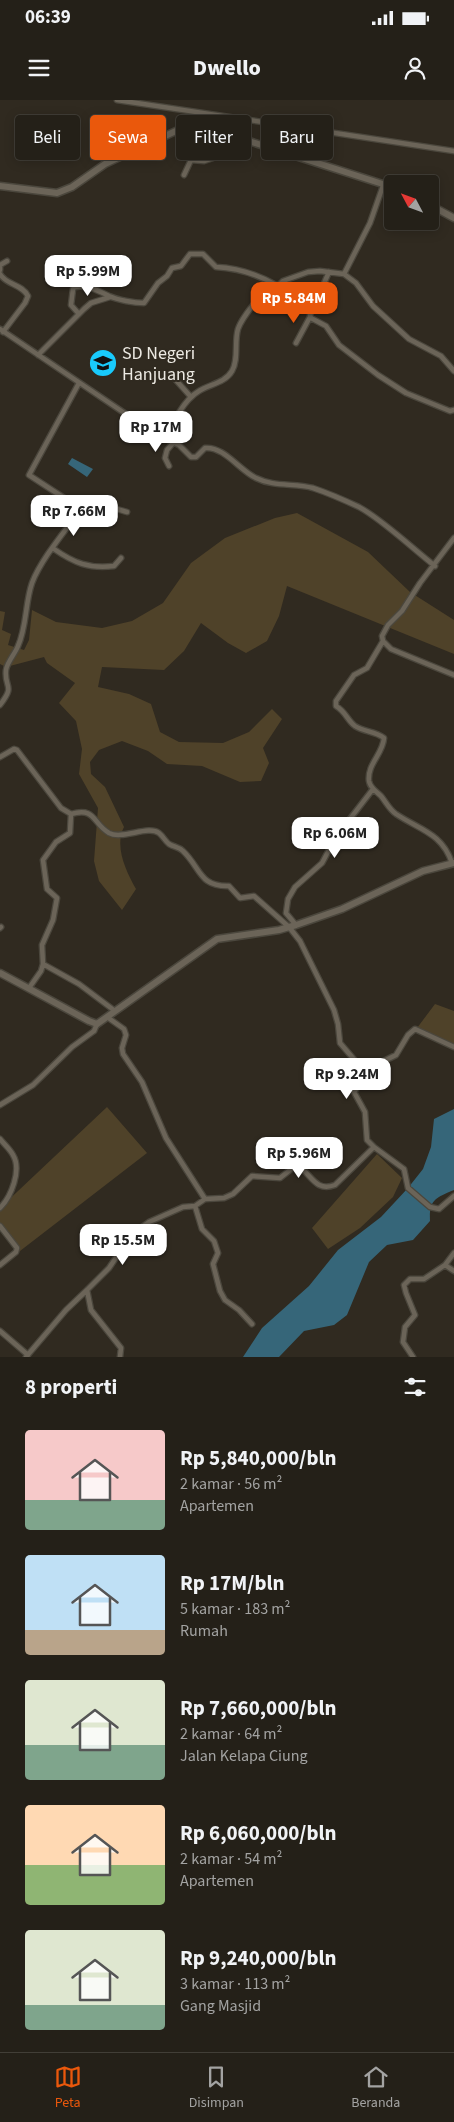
<!DOCTYPE html>
<html lang="id">
<head>
<meta charset="utf-8">
<style>
  :root { --surface:#242018; --page:#302d25; --text:#f1f3f6; --muted:#a3a3a2; --line:#413e37; --accent:#ea580c }
  body { margin:0; font-family:"Source Sans 3",sans-serif; background:var(--page); color:var(--text); height:100vh; display:flex; flex-direction:column; font-size:19px; white-space:nowrap }
  * { box-sizing:border-box; margin:0 }
  p { font-size:16px; color:var(--muted) }
  .icon { flex:none; width:28px; height:28px; fill:none; stroke:currentColor; stroke-width:2; stroke-linecap:round; stroke-linejoin:round }
  .map { position:relative; height:1257px; overflow:hidden }
  .panel { display:flex; flex-direction:column; background:var(--surface); flex:1 }
  .panel>* { flex:none }
  .hud { position:absolute; left:15px; top:15px; width:425px; height:45px; display:flex; gap:10px }
  .needle { width:32px; rotate:311deg }
  .buttons { position:absolute; left:384px; top:75px; display:grid; gap:10px }
  .buttons a { display:grid; place-items:center; width:55px; height:55px; border-radius:5px; background:var(--surface); box-shadow:0 2px 12px #0003,0 0 0 1px var(--line); font-size:25px }
  .price { position:absolute; translate:-50% -42px; padding:0 11px; border-radius:10px; background:#fff; color:#222; font-size:16px; line-height:32px; filter:drop-shadow(0 1px 2px #0008) }
  .price::after { content:''; position:absolute; left:50%; top:30px; width:15px; height:11px; margin-left:-8px; background:inherit; clip-path:polygon(0 0,100% 0,50% 100%) }
  .price.selected { background:var(--accent); color:#fff }
  ul { padding:0; list-style:none }
  li { display:flex; align-items:center; gap:15px; height:125px; padding:0 25px }
  li span { display:grid; place-items:center; flex:none; width:140px; height:100px; border-radius:5px; color:#555 }
  li>.icon { margin-inline-start:auto }
  span .icon { width:60px; height:60px; fill:#fffc; stroke-width:1 }
  li b { font-size:21px }
  h2 { display:flex; justify-content:space-between; align-items:center; height:60px; padding:0 25px; font-size:21px }
  .pill { padding:0 18px; border-radius:5px; background:var(--surface); box-shadow:0 2px 12px #0003,0 0 0 1px var(--line); font-size:18px; line-height:45px }
  .pill.selected { background:var(--accent); color:#fff }
  .status { display:flex; justify-content:space-between; align-items:center; height:35px; padding:0 25px; background:var(--surface); direction:ltr }
  .status svg { height:14px; fill:currentColor }
  header { display:flex; justify-content:space-between; align-items:center; height:65px; padding:0 25px; background:var(--surface); font-size:22px; font-weight:800 }
  .tabs { display:flex; justify-content:space-around; align-items:center; height:70px; border-top:1px solid var(--line); background:var(--surface); font-size:14px; color:var(--muted) }
  .tabs a { display:grid; justify-items:center; gap:2px }
  .tabs .selected { color:var(--accent) }
  .map>svg:first-child { display:block }
</style>
</head>
<body>
<div class="status"><b>06:39</b><svg viewBox="0 0 49 12"><path d="M0 12V9h3v3zM5 12V6h3v6zM10 12V3h3v9zM15 12V0h3v12zM26 1h20v11H26zM47 4h2v5h-2z"/></svg></div>
<header><svg class="icon" aria-label="menu" viewBox="0 0 24 24"><path d="M4 6h16M4 12h16M4 18h16"/></svg>Dwello<svg class="icon" aria-label="person" viewBox="0 0 24 24"><circle cx="12" cy="8" r="4"/><path d="M4 21q1-7 8-7t8 7"/></svg></header>
<div class="map">
<svg width="454" height="1257" viewBox="0 0 454 1257">
  <rect width="100%" height="100%" fill="#302a20"/>
  <path fill="#4f4229" d="M297,413L368,452L410,492L454,520V554L287,486L279,516L267,541L246,553L228,543L201,523L184,551L164,570L102,567L98,587L129,594L151,604L160,632L179,642L223,643L249,632L272,609L282,619L263,648L269,663L261,681L240,682L202,666L167,664L148,651L122,641L99,650L90,662L91,674L105,687L124,727C114,746 126,771 136,789L122,810L99,781L94,761L98,708L79,674L82,649L76,621L59,603L75,583L47,563L44,557L6,567L0,564V511L5,512L2,530L11,534L8,545L24,550L29,540L32,510L56,522L102,528L132,521L163,503L191,463L225,438L275,418Z
    M435,904L454,911V945L417,928Z
    M107,1007L147,1053L20,1151L0,1127V1108Z
    M377,1054L402,1078L393,1097L360,1128L328,1149L312,1128Z"/>
  <path fill="#366679" d="M72,358L93,369L87,377L68,364Z
    M454,1009V1090C435,1098 429,1100 430,1121L413,1140L387,1145L369,1162L347,1215L334,1225L304,1231L279,1257H243L262,1228L309,1186L338,1150L381,1117L408,1088L423,1069L431,1047L434,1019Z"/>
  <g fill="none" stroke-linecap="round" stroke-linejoin="round">
    <defs>
      <path id="street" d="M117,0L454,51
        M184,75L191,60L204,61L213,58L227,34
        M0,170V165L7,161
        M329,172L310,215L311,218L326,226L339,245L378,275L406,293L450,311L454,310
        M0,174C6,185 22,184 28,196L25,203L3,232
        M344,174L370,123L384,83
        M79,214L71,205L73,189L75,187C88,185 97,190 109,196C118,200 134,203 144,203L158,183L167,176L172,168L181,166L190,154H203L216,167C238,168 259,175 278,186
        M0,229L154,333L179,345L191,357H196L205,348C224,346 240,371 256,378C274,387 294,383 313,388C328,393 344,400 359,407C383,420 413,449 435,466
        M296,243L310,217
        M38,255L84,209L91,203L110,197
        M174,278L191,297
        M167,338C173,321 184,300 199,291C210,284 225,283 232,271C239,259 234,242 238,229C242,217 254,204 262,194L271,193L283,181L308,172L320,171L344,174L356,183L373,206L409,239L441,256L454,271
        M169,366L165,358L167,350L174,342
        M81,409L96,405H103L127,412
        M454,438L420,483L402,511L388,525L382,536L383,541L391,549L454,575
        M54,449C74,463 89,469 114,466L121,458
        M383,541L367,568L354,575L336,601V606C346,612 347,620 355,626C364,632 375,631 384,638C383,654 367,664 369,681C370,688 376,691 381,696C386,702 389,709 396,714C420,730 442,733 452,763
        M0,605C16,584 4,589 6,570C7,562 15,554 18,546C27,526 25,503 32,483C41,459 66,430 81,409L29,375L79,283
        M0,657L14,649L17,650L61,708L71,714C96,707 92,723 109,733C122,740 148,725 159,733C163,736 165,741 169,744C174,747 179,747 183,751C201,768 199,787 229,786L240,798L254,796L289,827L300,841L334,910L338,924L340,943L364,971L363,979L354,992L365,1012L367,1040L374,1047L404,1069L408,1088L430,1107L439,1109L454,1096
        M296,825L286,813L288,799L295,787L322,763L336,737L373,689
        M0,828L1,827
        M43,864L79,884L115,911
        M29,888L41,871L43,864L42,845L53,820L57,798L47,789L43,760L56,742L70,733L71,714
        M107,917L124,929L126,935L122,948L123,954L142,982L166,1038L205,1099
        M364,971L396,955L408,935L415,929L454,947
        M0,1005L33,985L72,947L94,931L97,924
        M0,1039C4,1044 10,1049 13,1055C22,1070 11,1097 0,1108
        M195,1106L202,1129L214,1141L218,1153L213,1164L220,1191L225,1200L239,1210L252,1224
        M0,1126L17,1148L16,1152L0,1165
        M454,1153L445,1165L454,1171
        M0,1231L28,1255
        M26,1257L66,1210L87,1190
        M120,1257L121,1248L91,1210L87,1190L109,1168L132,1134L149,1122L183,1107L195,1106L205,1099L224,1098L233,1094L252,1076L280,1078L295,1066H299C312,1076 316,1092 335,1085L374,1047
        M413,1257L403,1242L405,1227L415,1215L406,1193L404,1185L410,1179H424L445,1165"/>
      <path id="secondary" d="M0,86L57,93L72,87L105,64L178,30L197,28L227,34L392,87
        M430,105L454,118
        M0,873L89,921L97,924L217,839L279,830L296,825L342,809L423,771L454,763"/>
    </defs>
    <use href="#street" stroke="#4b473d" stroke-width="7"/>
    <use href="#secondary" stroke="#4b473d" stroke-width="9"/>
    <use href="#street" stroke="#6b6458" stroke-width="4.5"/>
    <use href="#secondary" stroke="#6b6458" stroke-width="6"/>
  </g>
  <defs>
    <symbol id="school-disc" viewBox="-11 -11 22 22"><circle r="9.5" fill="#19cafc" stroke="#302a20"/><path d="M0-5L7-2L0 1L-7-2ZM-4 1L0 2.5L4 1V4Q0 6-4 4Z" fill="#111"/></symbol>
  </defs>
  <g fill-rule="evenodd">
    <use href="#school-disc" x="87" y="247" width="32" height="32"/>
  </g>
  <g text-anchor="middle" dominant-baseline="central" stroke-width="4" stroke-linejoin="round" paint-order="stroke">
    <g font-size="18" fill="#edeae3" stroke="#302a20" text-anchor="start">
      <text x="122" y="253">SD Negeri<tspan x="122" dy="21">Hanjuang</tspan></text>
    </g>
  </g>
</svg>
<div class="buttons">
<a><svg class="needle" viewBox="-14 -14 28 28"><path d="M0-13l5 13h-10z" fill="#e53935"/><path d="M0 13l5-13h-10z" fill="#a3a3a2"/></svg></a>
</div>
<b class="price" style="left:88px;top:197px">Rp 5.99M</b>
<b class="price selected" style="left:294px;top:224px">Rp 5.84M</b>
<b class="price" style="left:156px;top:353px">Rp 17M</b>
<b class="price" style="left:74px;top:437px">Rp 7.66M</b>
<b class="price" style="left:335px;top:759px">Rp 6.06M</b>
<b class="price" style="left:347px;top:1000px">Rp 9.24M</b>
<b class="price" style="left:299px;top:1079px">Rp 5.96M</b>
<b class="price" style="left:123px;top:1166px">Rp 15.5M</b>
<div class="hud">
<a class="pill">Beli</a>
<a class="pill selected">Sewa</a>
<a class="pill">Filter</a>
<a class="pill">Baru</a>
</div>
</div>
<section class="panel">
<h2>8 properti<svg class="icon" aria-label="filters" viewBox="0 0 24 24"><path d="M4 7h16M4 17h16"/><circle cx="9" cy="7" r="2"/><circle cx="15" cy="17" r="2"/></svg></h2>
<ul>
<li><span style="background:linear-gradient(#f6c9c9 70%,#7fa58c 0)"><svg class="icon" aria-label="home" viewBox="0 0 24 24"><path d="M3 11l9-7 9 7M6 9v11h12V9"/></svg></span><div><b>Rp 5,840,000/bln</b><p>2 kamar · 56 m²</p><p>Apartemen</p></div></li>
<li><span style="background:linear-gradient(#bfe0f5 75%,#b9a48a 0)"><svg class="icon" aria-label="home" viewBox="0 0 24 24"><path d="M3 11l9-7 9 7M6 9v11h12V9"/></svg></span><div><b>Rp 17M/bln</b><p>5 kamar · 183 m²</p><p>Rumah</p></div></li>
<li><span style="background:linear-gradient(#dfe7d0 65%,#7fa58c 0)"><svg class="icon" aria-label="home" viewBox="0 0 24 24"><path d="M3 11l9-7 9 7M6 9v11h12V9"/></svg></span><div><b>Rp 7,660,000/bln</b><p>2 kamar · 64 m²</p><p>Jalan Kelapa Ciung</p></div></li>
<li><span style="background:linear-gradient(#ffd9b3 60%,#8fb573 0)"><svg class="icon" aria-label="home" viewBox="0 0 24 24"><path d="M3 11l9-7 9 7M6 9v11h12V9"/></svg></span><div><b>Rp 6,060,000/bln</b><p>2 kamar · 54 m²</p><p>Apartemen</p></div></li>
<li><span style="background:linear-gradient(#dfe7d0 75%,#7fa58c 0)"><svg class="icon" aria-label="home" viewBox="0 0 24 24"><path d="M3 11l9-7 9 7M6 9v11h12V9"/></svg></span><div><b>Rp 9,240,000/bln</b><p>3 kamar · 113 m²</p><p>Gang Masjid</p></div></li>
</ul>
</section>
<nav class="tabs">
<a class="selected"><svg class="icon" aria-label="map" viewBox="0 0 24 24"><path d="M3 6l6-2 6 2 6-2v14l-6 2-6-2-6 2zM9 4v14M15 6v14"/></svg>Peta</a>
<a><svg class="icon" aria-label="saved" viewBox="0 0 24 24"><path d="M7 4h10v16l-5-4-5 4z"/></svg>Disimpan</a>
<a><svg class="icon" aria-label="home" viewBox="0 0 24 24"><path d="M3 11l9-7 9 7M6 9v11h12V9"/></svg>Beranda</a>
</nav>
</body>
</html>
